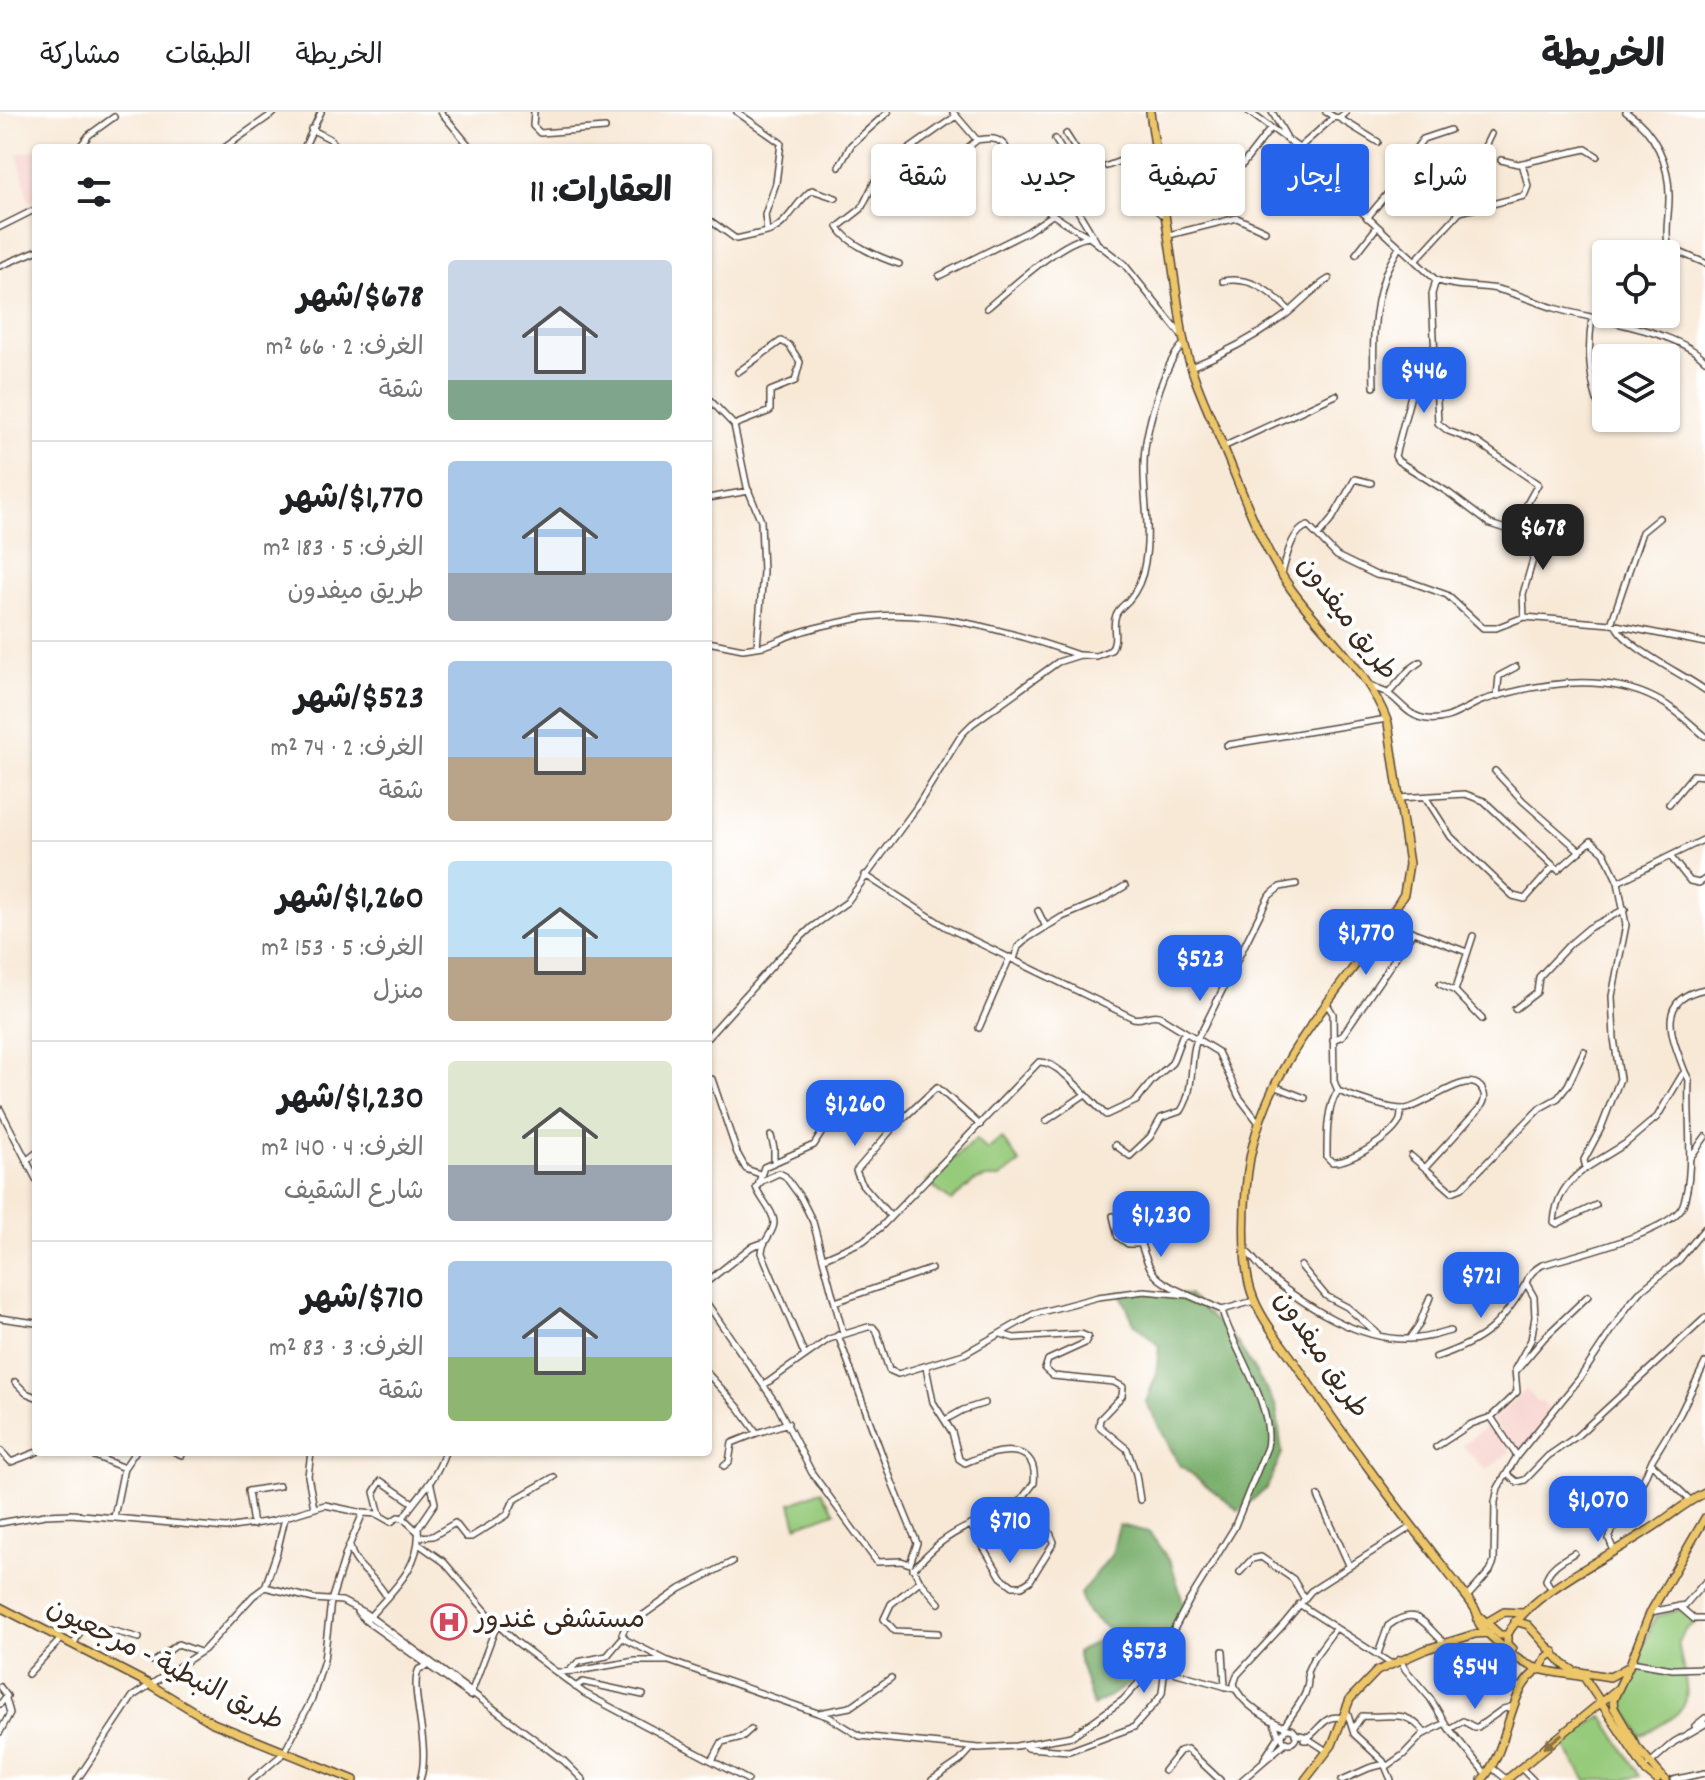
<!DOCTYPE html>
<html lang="ar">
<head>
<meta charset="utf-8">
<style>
  :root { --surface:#fff; --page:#f6f6f6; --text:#202124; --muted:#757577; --line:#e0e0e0; --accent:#2563eb }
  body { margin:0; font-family:Dekko,"Playpen Sans Arabic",sans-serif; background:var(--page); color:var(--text); direction:rtl; height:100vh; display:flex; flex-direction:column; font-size:30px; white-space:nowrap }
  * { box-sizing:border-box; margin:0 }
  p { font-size:26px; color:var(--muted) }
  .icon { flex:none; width:44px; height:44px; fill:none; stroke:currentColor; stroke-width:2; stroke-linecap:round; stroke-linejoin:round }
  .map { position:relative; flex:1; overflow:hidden; direction:ltr }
  .panel { position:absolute; left:32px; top:32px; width:680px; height:1312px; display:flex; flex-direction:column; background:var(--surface); border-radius:8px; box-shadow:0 2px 6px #0004; direction:rtl }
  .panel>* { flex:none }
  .guide { position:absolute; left:736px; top:32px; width:760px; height:72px; direction:rtl; display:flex; gap:16px }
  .fabs { position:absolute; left:1592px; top:128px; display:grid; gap:16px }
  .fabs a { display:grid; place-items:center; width:88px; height:88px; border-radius:8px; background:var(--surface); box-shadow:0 2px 6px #0004; font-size:40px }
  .price { position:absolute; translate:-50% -68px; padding:0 18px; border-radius:16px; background:var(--accent); color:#fff; font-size:26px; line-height:52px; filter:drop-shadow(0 2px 4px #0008) }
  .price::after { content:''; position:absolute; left:50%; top:48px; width:24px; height:18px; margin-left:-12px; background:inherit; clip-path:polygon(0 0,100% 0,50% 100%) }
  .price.active { background:#222; color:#fff }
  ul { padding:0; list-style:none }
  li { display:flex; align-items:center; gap:24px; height:200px; padding:0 40px }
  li+li { border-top:2px solid var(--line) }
  li span { display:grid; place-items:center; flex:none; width:224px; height:160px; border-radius:8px; color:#555 }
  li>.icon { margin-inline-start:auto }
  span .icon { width:96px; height:96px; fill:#fffc; stroke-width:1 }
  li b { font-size:34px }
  h2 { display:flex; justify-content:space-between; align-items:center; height:96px; padding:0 40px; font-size:34px }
  .pill { padding:0 28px; border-radius:8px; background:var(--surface); box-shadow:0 2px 6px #0004; font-size:28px; line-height:72px }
  .pill.active { background:var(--accent); color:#fff }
  header { display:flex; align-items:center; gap:48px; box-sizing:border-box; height:112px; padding:0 40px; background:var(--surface); border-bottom:2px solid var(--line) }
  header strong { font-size:38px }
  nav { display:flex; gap:44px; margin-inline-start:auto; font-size:28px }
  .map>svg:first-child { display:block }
</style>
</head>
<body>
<header>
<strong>الخريطة</strong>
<nav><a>الخريطة</a><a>الطبقات</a><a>مشاركة</a></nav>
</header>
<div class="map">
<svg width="1705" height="1668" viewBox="0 0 1705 1668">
  <rect width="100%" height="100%" fill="#fff"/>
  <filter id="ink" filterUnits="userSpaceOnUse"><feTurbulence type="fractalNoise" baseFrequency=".0125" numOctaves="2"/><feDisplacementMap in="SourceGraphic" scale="16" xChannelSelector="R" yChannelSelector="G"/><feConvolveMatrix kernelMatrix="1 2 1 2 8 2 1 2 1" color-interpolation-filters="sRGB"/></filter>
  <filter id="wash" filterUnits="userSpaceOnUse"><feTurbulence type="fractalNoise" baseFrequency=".006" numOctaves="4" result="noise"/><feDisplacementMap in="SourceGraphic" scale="32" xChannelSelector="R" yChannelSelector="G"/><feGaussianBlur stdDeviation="1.8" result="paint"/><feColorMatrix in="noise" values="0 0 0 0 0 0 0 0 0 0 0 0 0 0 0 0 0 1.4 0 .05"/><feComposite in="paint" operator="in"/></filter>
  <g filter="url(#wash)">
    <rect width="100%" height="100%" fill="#f8e9d7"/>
    <path fill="#f7d0cb" d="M36,38V88L29,90L17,42Z
      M1526,1277L1538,1291L1541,1289L1552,1300L1518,1342L1492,1308Z
      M1488,1313L1510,1340L1486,1358L1462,1333Z"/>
    <path fill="#97cb7c" stroke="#697a4d" stroke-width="2" d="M1002,1026L1020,1051L1000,1066H986L974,1070L951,1089L927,1070L976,1027L987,1038Z
      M821,1379L835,1400L797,1414L791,1391Z
      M1685,1496L1697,1509L1686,1517L1678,1530C1688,1591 1701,1592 1641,1624L1621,1589L1655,1505Z
      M1603,1604L1640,1664L1624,1668H1586L1562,1631Z"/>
    <path fill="#79af6c" stroke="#5a6c45" stroke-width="2" d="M1120,1180L1188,1183L1237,1230L1276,1294L1282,1341L1267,1376L1239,1399L1179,1352L1146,1290L1156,1263L1159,1234L1134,1211Z
      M1119,1413L1149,1420L1171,1451L1184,1493L1147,1561L1093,1594L1077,1541L1111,1520L1087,1500L1080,1482L1112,1442Z"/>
  </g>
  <g filter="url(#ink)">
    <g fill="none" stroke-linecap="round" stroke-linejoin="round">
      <defs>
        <path id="minor" d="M441,0L471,36
          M534,0L533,14L540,21L605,16
          M953,0L977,28C985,27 994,25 1001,30C1010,36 1009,49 1014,58C1030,90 1058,108 1088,124
          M1249,0L1299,36L1316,58L1436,168C1456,176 1477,173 1497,177C1519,182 1539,192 1561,198C1602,209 1677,219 1705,248
          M1272,0L1286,24
          M1326,0L1334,5
          M1626,0C1655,19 1670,52 1669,87C1669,102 1665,117 1668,132L1677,139L1705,151
          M1339,6L1378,30
          M311,17L330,27L338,36
          M1066,22L1096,69L1097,72L1088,80
          M1055,27L1088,80L1076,90L1075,94L1096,129
          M79,36L89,23L114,5
          M224,36L275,0
          M304,36L321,0
          M1299,36L1334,5L1339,6L1346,0
          M1501,48L1518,52L1586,37L1597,44
          M1243,52L1271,16
          M947,53L977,28
          M1107,54L1123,48L1147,90L1166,106
          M839,55L851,33L888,0
          M1402,61C1421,75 1450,71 1471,63L1491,22
          M1367,106L1398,69L1407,48L1423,27L1450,18
          M708,107L736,127L767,120L765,103L776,71L781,31L737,0
          M0,115L36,97
          M767,120C788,114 795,90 812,78L836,86
          M1169,123L1237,106L1265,119
          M1356,142L1377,115
          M1416,148L1460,100L1524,84L1528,74L1522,51
          M899,152C881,146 847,132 838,115L861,97L876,67L888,52L956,4
          M0,154L36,139
          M939,164L1027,120L1051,104
          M1223,169C1252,164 1271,180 1290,199
          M987,196C1010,177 1061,128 1089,125L1124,152L1182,224
          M1592,206C1587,240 1589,267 1601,300
          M1191,255C1223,242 1252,227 1280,207C1298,195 1311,177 1329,167
          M1436,270L1415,268L1395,344L1398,349L1449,381L1490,412L1512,419L1538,372L1477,330L1448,319L1438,311L1432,182L1436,168
          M1374,275C1373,237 1372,199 1385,163C1388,153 1395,144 1399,135
          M708,286L734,313L747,375L761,409L763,460L757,535L743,537L708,530
          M734,313L770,299V279L795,269L800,250L789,233L781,229L738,260
          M1223,335L1336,283
          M708,386L749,379
          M1318,424L1332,407L1355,367L1371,371
          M1282,461C1287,445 1291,419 1308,414L1337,444L1376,463L1405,468L1447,483L1483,516H1496L1524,505L1611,512L1705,531
          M1524,505L1523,482L1543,413
          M1611,512L1642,420L1659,406
          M1616,514C1627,536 1683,562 1705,578
          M757,535C770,534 780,527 792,523C810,516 831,512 851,508C920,492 1013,520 1078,543
          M1370,574C1375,577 1382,578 1387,581C1401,590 1408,605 1427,607C1449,610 1465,595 1484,588C1538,571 1603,560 1656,587C1675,596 1689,611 1705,624
          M1388,582L1410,557L1420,550
          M1497,584L1499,564L1516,555
          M1227,633L1387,607
          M1495,659L1523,689L1580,739
          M1399,686L1465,682L1484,689L1558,758L1591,729L1604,740L1618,770L1626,813L1612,884L1614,926L1620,967L1601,1016L1584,1048L1586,1056L1625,1032L1657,1005L1682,963L1685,960L1689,968C1687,1004 1695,1061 1683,1093C1673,1120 1572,1144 1542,1153C1534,1158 1529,1162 1526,1171L1534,1185L1535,1205L1531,1228L1515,1257L1517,1280L1491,1305L1517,1344
          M1426,686L1451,725L1513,784L1525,787L1553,755
          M1669,692L1693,663L1705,664
          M1705,727L1670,744L1690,769L1699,771L1705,767
          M865,763L946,815L1133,906C1142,909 1149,901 1159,904L1218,940L1239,985L1259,1011
          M1618,770L1670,744
          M1038,799L1046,815
          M1389,806L1413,820L1467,840
          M1473,824L1455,879L1482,907
          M1014,847L1018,835L1028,826L1062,805L1100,789L1125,774
          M1440,872L1455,879
          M1327,892L1333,902L1334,969L1338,979C1354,985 1389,998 1405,997C1425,995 1471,953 1483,979C1486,985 1484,991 1480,996L1425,1056L1411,1044
          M1515,897L1537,880L1539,865L1569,833L1589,816L1625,797
          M979,916L1010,845
          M708,925L780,845L812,815L847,790L916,696L962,622L972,612L1058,550L1080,543L1096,544L1111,538C1119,525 1111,515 1116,503C1118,497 1124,493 1128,489C1138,478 1143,464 1145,450C1151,417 1143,385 1144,352C1144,324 1163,250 1184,232
          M1333,928L1342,924L1413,820
          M1685,960C1672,926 1654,887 1705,877
          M712,967L737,1041L746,1057L760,1062
          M1274,974L1305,986
          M1338,979C1326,995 1327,1026 1327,1045L1332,1050C1350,1051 1390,1026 1399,1010C1401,1007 1401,1001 1401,997
          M0,997L36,1067
          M1046,1009L1084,983
          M771,1024L774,1036V1050
          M1115,1033L1130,1044L1150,1025L1161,1006L1181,999C1198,973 1186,937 1203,917L1269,784L1280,775L1296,772
          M1690,1046L1705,1025
          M26,1049L36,1041
          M1425,1056L1452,1080L1462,1076L1540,996L1558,986L1568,973L1584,939
          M1586,1056C1566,1071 1556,1085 1554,1110L1557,1112L1596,1093
          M759,1070L764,1055L814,1033L824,1017L846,999
          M1162,1102L1141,1132C1150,1162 1155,1168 1184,1181
          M890,1104L862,1072L856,1059L892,1017L937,975L980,1013
          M1113,1104L1118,1125L1128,1132H1141
          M1246,1139C1255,1147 1262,1159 1271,1166C1307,1195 1359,1228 1407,1227C1422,1227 1436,1223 1450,1219
          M824,1146L863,1129L881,1115L1039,950C1058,948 1090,989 1106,1003L1136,989L1152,969L1172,951L1182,924L1186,922
          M1301,1154L1326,1184L1347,1195L1377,1221
          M708,1169L751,1135L762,1131
          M835,1190L931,1157
          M708,1193L777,1293L812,1361L877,1450L901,1449L910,1452L917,1431L892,1370L838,1223
          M0,1206L36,1211
          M1001,1222L1014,1226L1081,1222L1088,1225L1085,1231L1048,1248L1045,1257L1053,1264L1114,1270L1123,1275L1122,1284L1100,1307L1099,1314L1127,1337L1136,1362L1140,1388
          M1409,1227L1419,1213L1430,1185
          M805,1244L762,1141C762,1128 773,1123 774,1111C774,1099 760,1087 756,1075L762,1069L779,1061L785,1064L801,1086L813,1110L843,1221
          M1436,1245C1484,1229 1500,1214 1526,1171
          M926,1255L933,1290L952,1320L959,1347L965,1351C989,1341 1039,1324 1034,1371L1011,1401
          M1517,1258L1545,1225L1588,1184
          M708,1262L739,1296L757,1321L732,1331L729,1350L724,1354
          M15,1270L26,1281L36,1285
          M764,1273L829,1227L868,1215H873L877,1220L889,1258L898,1262L964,1242L1034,1202L1098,1185L1144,1179L1188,1183L1222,1198L1254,1189
          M945,1308L963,1298L985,1291
          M757,1321L788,1311
          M1436,1335L1471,1312L1491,1305
          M0,1338L11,1350L37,1340
          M85,1340L124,1356
          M175,1340L182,1343
          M311,1340L308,1364L314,1396
          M1651,1351L1690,1388
          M1507,1362L1517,1370L1525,1368L1548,1344L1577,1324L1705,1206
          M1318,1384L1349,1453
          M363,1401L377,1402L391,1410L398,1405L403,1406C420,1380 434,1372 445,1340
          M380,1403L374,1380L381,1369L413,1391
          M114,1405L124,1356L135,1340
          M403,1406L417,1419
          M0,1411L45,1403L71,1402L226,1416L272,1409L325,1393L363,1401L346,1441L331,1489L324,1548L312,1587L284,1641L252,1668
          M253,1413L248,1379L279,1374
          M419,1425L433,1424L455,1411L466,1425H471L507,1403L514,1388L554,1365
          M420,1433L444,1450L497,1512
          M350,1434C354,1456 376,1464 386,1484
          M1614,1439L1609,1427L1615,1412L1644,1367L1652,1348L1680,1302L1705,1251
          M913,1456L920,1469L891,1492L884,1507L895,1519L938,1521
          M913,1457C922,1448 931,1438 940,1431C970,1408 1037,1380 1054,1430L1030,1469L1022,1474H1013L1001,1465L971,1414
          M1240,1460L1252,1447L1261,1445L1293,1467L1304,1486
          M920,1469L939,1491
          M265,1475L314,1487L342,1489L365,1501L564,1649L583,1668
          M1552,1478L1546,1468C1549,1455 1563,1448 1574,1441
          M1467,1485L1490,1459L1494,1450L1495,1390L1498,1376L1517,1344L1580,1266L1628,1194L1642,1178L1679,1148L1705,1116
          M1299,1492L1390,1551
          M1679,1494L1694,1507H1705
          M357,1499L366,1509L471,1584
          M1651,1500L1685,1493L1705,1470
          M366,1509C390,1480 422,1456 418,1416L435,1391L431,1373
          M73,1533L85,1511L139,1526
          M1223,1539L1225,1575
          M1378,1542L1388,1514C1425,1486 1426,1526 1455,1536C1471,1541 1488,1537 1505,1536
          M1400,1547L1405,1557L1430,1586L1447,1614L1486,1662
          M668,1549L626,1528L622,1522L625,1516L680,1477L732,1450
          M154,1550L178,1532L200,1540
          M1631,1550L1673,1557L1705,1556
          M569,1559L578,1550L607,1544L623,1525
          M558,1560L577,1559L635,1549H669L829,1605L860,1624L979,1636L1016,1634L1072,1624L1123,1588L1155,1553L1189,1489L1234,1416L1267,1335C1275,1294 1232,1236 1222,1198
          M28,1562L61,1527
          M0,1575L7,1584L0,1592
          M575,1575L583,1570L643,1583
          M1476,1575L1508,1571L1522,1575
          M470,1584L497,1512L515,1529L584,1581L748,1668
          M1346,1597L1354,1622L1383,1649L1391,1668
          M819,1601L850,1595L891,1566
          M1695,1614L1705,1606
          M1284,1615C1293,1598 1313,1581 1307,1560L1313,1547L1335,1517
          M1289,1617C1270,1609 1240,1592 1234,1572L1237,1563L1283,1513L1311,1479L1411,1415
          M1353,1617L1362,1604C1392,1606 1405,1596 1425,1621
          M1449,1617L1463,1609L1474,1615H1478L1503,1597L1514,1594
          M1282 1624a7 7 0 1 1 14 0a7 7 0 1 1-14 0Z
          M0,1620L10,1601L6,1587
          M1295,1622L1308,1625C1321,1617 1324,1602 1342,1606
          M1304,1628H1310L1327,1639
          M1024,1633L1027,1636L1069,1639L1134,1615L1157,1589L1162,1581L1164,1563L1169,1559L1234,1577
          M713,1647L722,1630L742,1625L751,1617
          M1264,1647L1279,1624L1274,1611
          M1649,1652L1674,1630L1705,1612
          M1386,1655L1403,1643L1422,1623L1445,1611
          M1491,1655L1506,1667
          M1521,1656L1533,1668
          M1164,1659L1180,1639L1187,1637L1220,1668
          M77,1668L133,1584L204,1538L253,1484L265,1475L277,1440L285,1406
          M420,1668C432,1633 408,1577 419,1557L427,1554
          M932,1668L960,1649L972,1636
          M1242,1668L1286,1630
          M1342,1668L1369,1656L1385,1652
          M1673,1668L1705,1661"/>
        <path id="major" d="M1150,0L1183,225C1191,265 1210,302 1225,339C1245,386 1262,436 1291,477C1323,521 1369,559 1388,611L1409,752L1404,782C1351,872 1271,938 1250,1046C1244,1079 1241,1148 1251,1179C1259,1205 1280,1229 1295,1251C1345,1327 1400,1399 1456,1471C1462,1480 1473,1491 1477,1501C1480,1509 1475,1505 1480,1513C1483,1518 1509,1541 1515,1545C1537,1561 1559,1560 1584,1565L1646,1659L1657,1668
          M0,1495L149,1572L213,1611L354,1668
          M1477,1502L1500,1523H1507
          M1515,1509L1528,1513L1563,1552L1574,1559L1610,1565L1628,1555
          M1487,1510L1504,1500L1523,1501
          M1512,1537L1507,1532V1523C1531,1480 1605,1447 1647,1419C1667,1407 1684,1391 1705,1381
          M1539,1558L1546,1546L1554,1540
          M1305,1668L1332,1633L1350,1587L1377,1559L1427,1537L1475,1522L1490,1521
          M1482,1668C1509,1638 1507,1583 1534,1561
          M1506,1668L1616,1578
          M1665,1668L1637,1635L1614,1596L1613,1588L1631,1550L1650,1501L1705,1406"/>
      </defs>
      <use href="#minor" stroke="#57473a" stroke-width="8"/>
      <use href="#major" stroke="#57473a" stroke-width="10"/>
      <use href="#minor" stroke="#fff" stroke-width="5"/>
      <use href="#major" stroke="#ecc669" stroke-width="7"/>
    </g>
    <defs><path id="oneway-solid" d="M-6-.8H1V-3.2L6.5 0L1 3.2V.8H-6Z" transform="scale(2)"/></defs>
    <use fill="#8b7040" href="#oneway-solid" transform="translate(1553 1629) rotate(141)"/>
  </g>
  <defs>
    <symbol id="hospital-ring" viewBox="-11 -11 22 22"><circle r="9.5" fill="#fff" stroke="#d1495b" stroke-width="1.5"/><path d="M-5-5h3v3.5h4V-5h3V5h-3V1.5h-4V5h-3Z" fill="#d1495b"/></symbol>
  </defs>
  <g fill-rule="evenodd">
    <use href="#hospital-ring" x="429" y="1490" width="40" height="40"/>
  </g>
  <g text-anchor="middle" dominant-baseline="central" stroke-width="8" stroke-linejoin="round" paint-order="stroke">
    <g font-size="28" fill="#3b2a1e" stroke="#fff">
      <text transform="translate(1345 508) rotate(53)">طريق ميفدون</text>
      <text transform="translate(1319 1244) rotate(56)">طريق ميفدون</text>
      <text transform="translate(164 1555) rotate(27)">طريق النبطية - مرجعيون</text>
    </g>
    <g font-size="28" fill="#3b2a1e" stroke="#fff" text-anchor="start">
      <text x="475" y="1510">مستشفى غندور</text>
    </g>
  </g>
</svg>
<div class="fabs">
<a><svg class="icon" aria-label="locate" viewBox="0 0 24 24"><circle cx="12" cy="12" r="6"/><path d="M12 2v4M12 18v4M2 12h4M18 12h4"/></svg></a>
<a><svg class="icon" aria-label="layers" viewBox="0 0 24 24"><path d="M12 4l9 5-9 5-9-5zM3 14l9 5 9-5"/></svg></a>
</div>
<b class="price" style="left:1424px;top:303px">$446</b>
<b class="price active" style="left:1543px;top:460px">$678</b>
<b class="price" style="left:1366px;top:865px">$1,770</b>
<b class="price" style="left:1200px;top:891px">$523</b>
<b class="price" style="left:855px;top:1036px">$1,260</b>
<b class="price" style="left:1161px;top:1147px">$1,230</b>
<b class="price" style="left:1481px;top:1208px">$721</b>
<b class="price" style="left:1598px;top:1432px">$1,070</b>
<b class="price" style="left:1010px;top:1453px">$710</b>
<b class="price" style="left:1144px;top:1583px">$573</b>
<b class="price" style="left:1475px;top:1599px">$544</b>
<div class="guide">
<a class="pill">شراء</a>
<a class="pill active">إيجار</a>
<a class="pill">تصفية</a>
<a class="pill">جديد</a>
<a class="pill">شقة</a>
</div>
<section class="panel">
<h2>العقارات: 11<svg class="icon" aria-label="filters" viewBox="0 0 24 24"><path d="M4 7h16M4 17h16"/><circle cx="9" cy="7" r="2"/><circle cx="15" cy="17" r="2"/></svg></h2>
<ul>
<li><span style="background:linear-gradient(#c9d6e8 75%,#7fa58c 0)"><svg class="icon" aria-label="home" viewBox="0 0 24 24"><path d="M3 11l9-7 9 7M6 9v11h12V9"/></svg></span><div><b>$678/شهر</b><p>الغرف: 2 · 66 m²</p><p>شقة</p></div></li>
<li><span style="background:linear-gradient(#a9c7e8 70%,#9aa5b1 0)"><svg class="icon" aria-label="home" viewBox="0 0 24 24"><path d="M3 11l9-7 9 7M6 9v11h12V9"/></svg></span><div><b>$1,770/شهر</b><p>الغرف: 5 · 183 m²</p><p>طريق ميفدون</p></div></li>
<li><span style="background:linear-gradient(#a9c7e8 60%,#b9a48a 0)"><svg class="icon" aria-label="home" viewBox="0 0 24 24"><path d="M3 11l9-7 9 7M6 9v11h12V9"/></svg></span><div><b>$523/شهر</b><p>الغرف: 2 · 74 m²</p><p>شقة</p></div></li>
<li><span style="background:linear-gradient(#bfe0f5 60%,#b9a48a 0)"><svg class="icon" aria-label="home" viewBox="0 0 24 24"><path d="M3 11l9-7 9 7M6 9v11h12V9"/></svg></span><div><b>$1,260/شهر</b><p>الغرف: 5 · 153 m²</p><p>منزل</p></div></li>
<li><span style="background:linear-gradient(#dfe7d0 65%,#9aa5b1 0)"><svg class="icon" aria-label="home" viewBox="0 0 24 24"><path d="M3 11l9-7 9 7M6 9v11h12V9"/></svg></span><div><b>$1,230/شهر</b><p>الغرف: 4 · 140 m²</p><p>شارع الشقيف</p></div></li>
<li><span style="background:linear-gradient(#a9c7e8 60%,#8fb573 0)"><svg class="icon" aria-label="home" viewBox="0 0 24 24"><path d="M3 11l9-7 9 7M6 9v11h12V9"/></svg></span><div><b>$710/شهر</b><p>الغرف: 3 · 83 m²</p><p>شقة</p></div></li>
</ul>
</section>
</div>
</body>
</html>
